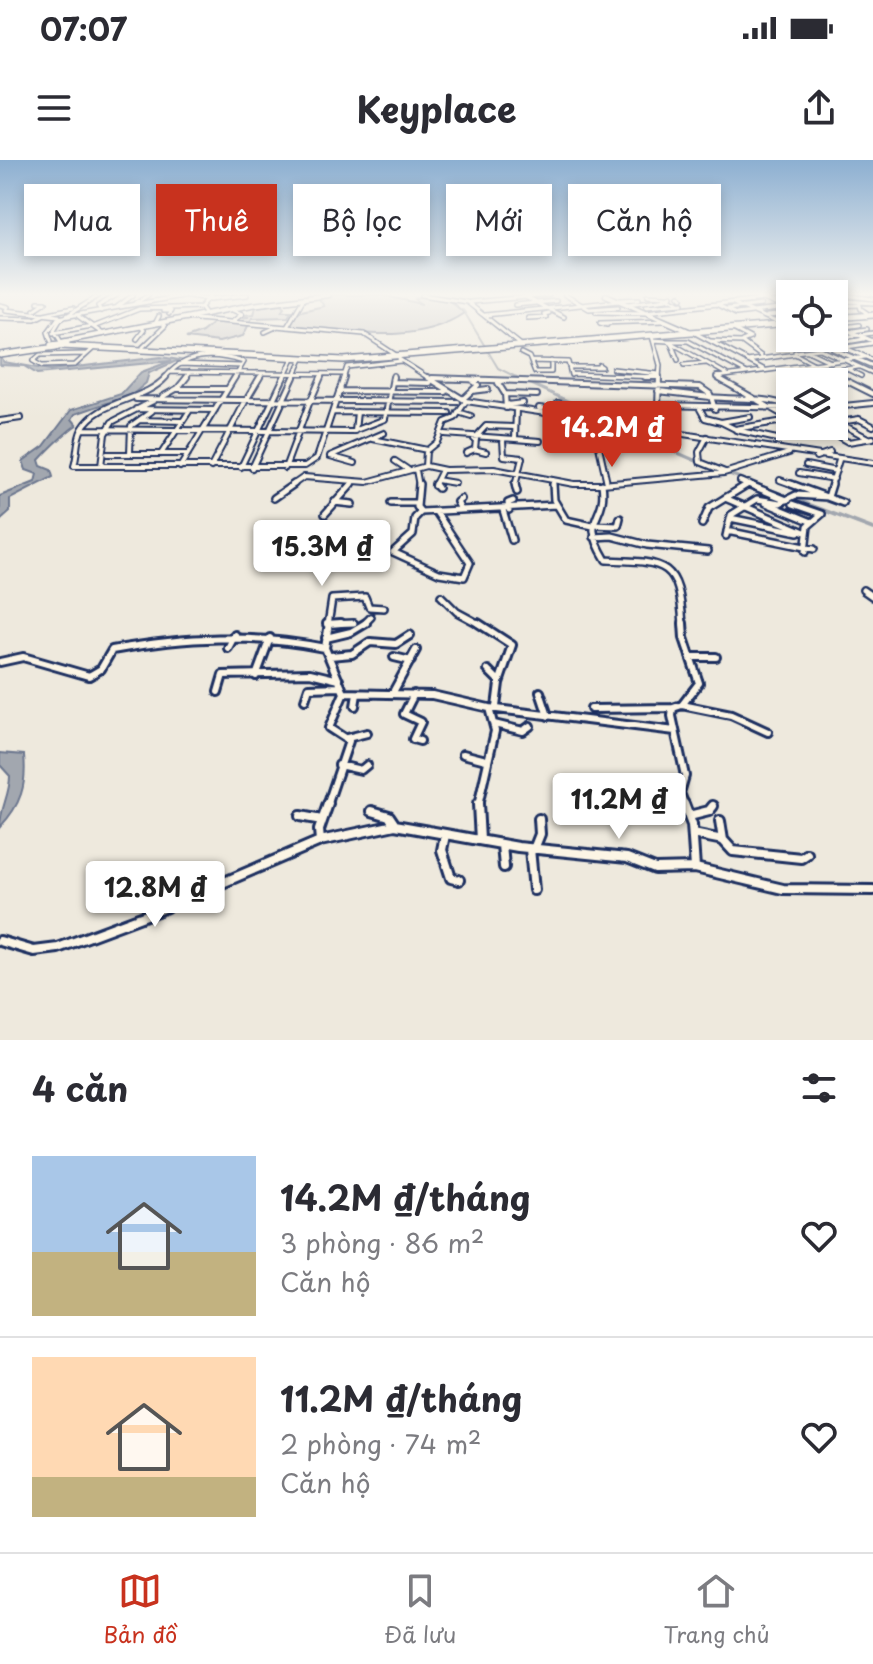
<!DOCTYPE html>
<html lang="vi">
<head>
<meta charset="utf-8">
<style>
  :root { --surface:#fff; --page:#f2f2f3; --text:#2b2b33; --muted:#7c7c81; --line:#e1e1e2; --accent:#c8321e }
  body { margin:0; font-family:"Playpen Sans",sans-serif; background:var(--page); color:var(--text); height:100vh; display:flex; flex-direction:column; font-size:30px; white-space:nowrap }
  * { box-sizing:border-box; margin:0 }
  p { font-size:26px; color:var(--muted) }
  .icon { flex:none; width:44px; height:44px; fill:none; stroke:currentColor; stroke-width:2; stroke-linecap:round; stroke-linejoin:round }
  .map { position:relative; height:880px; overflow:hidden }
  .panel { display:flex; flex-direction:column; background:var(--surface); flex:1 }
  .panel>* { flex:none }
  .top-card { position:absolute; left:24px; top:24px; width:826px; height:72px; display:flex; gap:16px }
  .buttons { position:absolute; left:776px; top:120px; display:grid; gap:16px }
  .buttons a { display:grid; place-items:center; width:72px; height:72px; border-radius:0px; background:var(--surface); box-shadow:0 4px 12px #0003; font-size:40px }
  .price { position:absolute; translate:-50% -68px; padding:0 18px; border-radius:8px; background:#fff; color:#222; font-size:26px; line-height:52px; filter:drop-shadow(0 2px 4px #0008) }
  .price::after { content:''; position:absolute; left:50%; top:48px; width:24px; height:18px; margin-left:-12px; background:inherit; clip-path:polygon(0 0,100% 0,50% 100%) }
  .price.selected { background:var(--accent); color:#fff }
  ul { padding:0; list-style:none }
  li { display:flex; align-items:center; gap:24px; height:200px; padding:0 32px }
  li+li { border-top:2px solid var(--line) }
  li span { display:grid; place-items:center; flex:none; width:224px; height:160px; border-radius:0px; color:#555 }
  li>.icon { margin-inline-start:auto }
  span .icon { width:96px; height:96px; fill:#fffc; stroke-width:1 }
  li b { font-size:34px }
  h2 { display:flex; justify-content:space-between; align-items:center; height:96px; padding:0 32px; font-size:34px }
  .tag { padding:0 28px; border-radius:0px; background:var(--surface); box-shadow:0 4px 12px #0003; font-size:28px; line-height:72px }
  .tag.selected { background:var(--accent); color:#fff }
  .status { display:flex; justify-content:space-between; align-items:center; height:56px; padding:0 40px; background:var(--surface); direction:ltr }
  .status svg { height:22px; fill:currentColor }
  header { display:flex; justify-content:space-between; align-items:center; height:104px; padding:0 32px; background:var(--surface); font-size:36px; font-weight:700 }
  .tab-bar { display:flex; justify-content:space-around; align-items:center; height:112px; border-top:2px solid var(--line); background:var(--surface); font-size:22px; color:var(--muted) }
  .tab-bar a { display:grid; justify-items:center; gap:4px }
  .tab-bar .selected { color:var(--accent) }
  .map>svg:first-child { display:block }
</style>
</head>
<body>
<div class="status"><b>07:07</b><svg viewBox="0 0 49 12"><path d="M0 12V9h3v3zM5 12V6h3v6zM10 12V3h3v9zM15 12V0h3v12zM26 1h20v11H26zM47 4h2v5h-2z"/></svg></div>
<header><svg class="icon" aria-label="menu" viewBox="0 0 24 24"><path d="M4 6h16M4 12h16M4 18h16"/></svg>Keyplace<svg class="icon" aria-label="share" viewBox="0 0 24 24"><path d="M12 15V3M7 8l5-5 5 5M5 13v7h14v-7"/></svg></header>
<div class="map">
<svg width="873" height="880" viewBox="0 0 873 880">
  <rect width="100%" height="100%" fill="#eee9dd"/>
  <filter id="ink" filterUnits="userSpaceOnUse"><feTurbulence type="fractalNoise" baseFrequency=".0125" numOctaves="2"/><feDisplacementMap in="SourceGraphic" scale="16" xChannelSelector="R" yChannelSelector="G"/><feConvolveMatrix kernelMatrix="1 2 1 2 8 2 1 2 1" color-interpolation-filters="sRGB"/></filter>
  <g filter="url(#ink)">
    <path fill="#cfcdca" stroke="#757e94" stroke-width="2" d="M329,135H381L422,144L415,139C433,129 451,140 464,153C415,187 345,171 289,166L297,152L324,146L317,136Z
      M282,144L285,147L282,151H292L288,157L252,158L243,176L219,182L186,178L202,172L214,162C228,162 237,157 249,157L244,155L254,154L256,147Z"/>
    <path fill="#a2a7af" stroke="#6c778f" stroke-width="2" d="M0,197L4,202L50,210L161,197L179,200L149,213L146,223L133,234L75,254L72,259L77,265C68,270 47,291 39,300L41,306L51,310L53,317L10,339V352L0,361V336L35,322L37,314L26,310L23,301L44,286L71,250L121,234L141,212L171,201L37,214L24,206L0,205Z
      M0,593L24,595C27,625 21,645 0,667C0,648 10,635 10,616L0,605Z"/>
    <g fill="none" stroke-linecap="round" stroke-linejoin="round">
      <path stroke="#a2a7af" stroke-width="2" d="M463,150L498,208L520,219"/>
      <path stroke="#a2a7af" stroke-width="3" d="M516,217L585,249L661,257
        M666,269L671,290L701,303
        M724,312L761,326"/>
      <path stroke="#a2a7af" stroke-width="4" d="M755,324L873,369"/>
      <defs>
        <path id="minor-far4" d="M183,135L210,139
          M422,135L467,142L521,185
          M565,135L589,149L618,147
          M648,135L667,136
          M672,135L667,137L678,142
          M679,135L682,138
          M754,135L790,150
          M845,135L873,139
          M525,137L564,157
          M304,138L287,167L364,174L396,195
          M210,139L247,135
          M619,140L639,139
          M834,140L873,143
          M470,142L549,135
          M859,142L861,149L870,155
          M136,143L148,135
          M733,143L774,161H790
          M775,143L790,142
          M627,144L667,139
          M0,145L8,147L6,150L59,156
          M515,145L556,141
          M718,145L736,154L786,148
          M646,146L683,143
          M834,146L858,145
          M117,147L133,135
          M165,148L163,151H171L169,154
          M230,149L242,154L232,162
          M727,149L761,145
          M34,150L46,142H38
          M101,151L98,146L117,135
          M596,152L647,153
          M645,152L790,136
          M834,153H839
          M44,154L73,148
          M206,154L201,147L211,135
          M485,155L619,141
          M78,156L103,174
          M767,156L790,154
          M0,158L35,159L43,155
          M58,158L187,135
          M185,158L287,167
          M528,158L546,157L544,154L549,153
          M843,158L837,166L873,181
          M155,164L159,156
          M607,165L600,163L665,161
          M93,167L139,149L201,147
          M844,167L859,165
          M733,169L750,178L742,181
          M853,171L867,169
          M265,172L276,167
          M53,173L92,166
          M695,173L765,210
          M652,176L660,205L659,219
          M838,178L873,173
          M137,179L144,170L141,167
          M653,180L668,181L728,215
          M51,181L48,172L58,158
          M668,181H688L747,213
          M711,181L742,182L761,196
          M61,182L54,170L60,160L100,135
          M847,182L864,179
          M671,183L678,200
          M873,183L833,189L873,206
          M143,187L165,166L162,163
          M843,187L873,200
          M808,191L831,202
          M795,192L820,189L873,213
          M521,193L529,197L535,212H551V201
          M40,195L33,201L42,206L75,205L95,187
          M40,195L86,194
          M399,199L430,219
          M531,201L568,202L571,215
          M747,201L795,194L843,219
          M179,204L241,206
          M684,205L706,203
          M571,207H602L599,205
          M613,209L659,214
          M847,209L861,216
          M170,212L344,214
          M571,214L659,217
          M717,217L865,197
          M432,218L448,219
          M789,218L858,207
          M164,219C185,192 213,193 244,202L234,219
          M185,219L190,212
          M259,219L262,214
          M283,219L293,198
          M293,219L302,199
          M320,219L322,215
          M343,219L347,207L401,201
          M392,219L393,215"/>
        <path id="minor-far3" d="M166,217C144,242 99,239 82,269C76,280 78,294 74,306H305L317,298L344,217
          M427,217L466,241L873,303
          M645,217H659
          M659,217L658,247L664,269
          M717,217H721
          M839,217L873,234
          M432,218L700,227L710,234L715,249
          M718,218L790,259
          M789,218L798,217
          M501,221L498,223L505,234L506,248
          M392,222L430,223
          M177,229H227
          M339,231L446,232
          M472,231L488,229
          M658,231L710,237
          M505,234L537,235
          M162,237L178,228L187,217
          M710,237C737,240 764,236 789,246
          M136,239L458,242
          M247,239L260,217
          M463,239L478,225L472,220
          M311,240L321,217
          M506,245L523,243
          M659,245L790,248
          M834,247L873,243
          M539,248L557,250
          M136,249L215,250
          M700,249L705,258L721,262
          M333,252L449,253
          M458,252L471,256
          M750,257L721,262L735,269L778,262L793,270L817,266
          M859,259L873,266
          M140,260L182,261
          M834,260L868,278
          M0,261L21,258
          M601,262L596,273L607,323
          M840,262L859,259
          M820,266L848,282L873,278
          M82,269L351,272L385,259L393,217
          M736,270L777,279
          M355,271L357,252
          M444,274L515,279L516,250
          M551,275L557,250L566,245L558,243
          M707,277L699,292L700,302L725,312
          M373,279L427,290
          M474,279L486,266L514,267
          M515,279L540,281
          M503,280L504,296L522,298L515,326
          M619,281L622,288L645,287L641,266
          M474,289L486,292
          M130,293L131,266L152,251
          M466,293L475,289L476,279
          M107,294H188
          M161,294L190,250
          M816,297L830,292
          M395,301L407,309
          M355,303L330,296L384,273
          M806,305L836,311
          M101,306L105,274L112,262L153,241
          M425,306L426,291L437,282L445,262L455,258L466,241
          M180,307L235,217
          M211,307L246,240
          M241,307L284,217
          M252,308L294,217
          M285,308L310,241
          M416,310L419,326
          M799,313L834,319
          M437,320L455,323
          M553,320V326
          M780,320L797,326
          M740,321L752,326
          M291,326L304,317L367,322L426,306L445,310L494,309L574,324H602L724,313L789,293
          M350,326L353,323
          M434,326L442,310
          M745,326L748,324
          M831,326L839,300"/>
        <path id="minor-far2" d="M419,324L417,347L421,352L556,345
          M435,324L438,328
          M515,324L517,332
          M553,324L554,340L566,360L593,366
          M602,324C608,363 578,354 606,400C666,402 679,401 683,465
          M748,324L787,340
          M791,324L843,343
          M274,338L294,324
          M725,338L807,373
          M461,339L457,342L461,350
          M334,342L352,344
          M391,343H417
          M766,343L812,362
          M793,344L822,354L808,366L805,392
          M503,350L512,380
          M509,350L508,343L513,341
          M421,352L415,358L413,374L393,392L439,413L464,417L470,403L436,352
          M325,354L352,324
          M730,358L798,372
          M702,364L709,348L748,324
          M594,365L618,366L620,358
          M727,371L814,389
          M726,376L731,355L757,339L780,343L796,335L828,337L832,324
          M594,377L612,376L647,385L708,391
          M863,430L873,437
          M441,436L457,452L481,465
          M327,464L354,463
          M328,465L332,439L365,437L369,447L384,448
          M363,465L371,457"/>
        <path id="minor-far1" d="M478,463L512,485L499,523L496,547
          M683,463L684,478L699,523L682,545L673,548L672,556L685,616L680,633L685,646
          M327,464L341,463
          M326,478L351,472L366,463
          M228,488L235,475
          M325,488L329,463
          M330,496L352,494L370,482L396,484L410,475
          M394,497L411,501
          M690,497H716
          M0,502L23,497L89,516L101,509L112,490C185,477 252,473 325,488L344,533L432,535L489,548L675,571
          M488,510L499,521
          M256,516L270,478
          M218,532L223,515L310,513L339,520
          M540,532L548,556
          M392,534L416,490
          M414,534L404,554L421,562L413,579L420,581
          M305,540L309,528L341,527
          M682,545L731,555L768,572
          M355,546L357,534
          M591,549L673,548
          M494,564L523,571L530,566
          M347,578L367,573
          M463,594L486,600
          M339,605L361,610L367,605
          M327,646L349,581L329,568L344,533
          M478,646L495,571L489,548"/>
        <path id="minor" d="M478,644L480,680
          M684,644L692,665L695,708L783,729L873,730
          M372,651L389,656L395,665
          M300,656L322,660
          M689,656L709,651L713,646
          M693,674L723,680L720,661
          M445,675L442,690L451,718L459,720
          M723,680L733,691L801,698L807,694
          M320,681L319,670L328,644
          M502,685L504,707
          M530,689L534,730
          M534,689L540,674L539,659
          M0,781L34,791L58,788L157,751L320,681L395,665L518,687L627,698L655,709L695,708"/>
        <path id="major" d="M606,135L691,172
          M61,182L252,145L328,135"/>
        <path id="highway" d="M834,158L873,155
          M67,183L56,187L51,185Z
          M61,186L344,200L790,164
          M0,195L56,187"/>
      </defs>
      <use href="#minor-far4" stroke="#1b2f5e" stroke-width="6"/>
      <use href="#minor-far3" stroke="#1b2f5e" stroke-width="8"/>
      <use href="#minor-far2" stroke="#1b2f5e" stroke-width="10"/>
      <use href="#minor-far1" stroke="#1b2f5e" stroke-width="12"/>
      <use href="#minor" stroke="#1b2f5e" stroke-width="14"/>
      <use href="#major" stroke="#1b2f5e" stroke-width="7"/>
      <use href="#highway" stroke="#1b2f5e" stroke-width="8"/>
      <use href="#minor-far4" stroke="#fcf5e5" stroke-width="3"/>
      <use href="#minor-far3" stroke="#fcf5e5" stroke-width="4"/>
      <use href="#minor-far2" stroke="#fcf5e5" stroke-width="5"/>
      <use href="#minor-far1" stroke="#fcf5e5" stroke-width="6"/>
      <use href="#minor" stroke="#fcf5e5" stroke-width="8"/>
      <use href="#major" stroke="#fcf5e5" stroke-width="4"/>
      <use href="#highway" stroke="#fcf5e5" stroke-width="5"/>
    </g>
  </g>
  <linearGradient id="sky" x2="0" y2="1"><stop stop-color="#8cafd1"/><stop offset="0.52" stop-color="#f7f5f0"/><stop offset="1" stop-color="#f7f5f0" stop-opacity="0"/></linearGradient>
  <rect width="873" height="258" fill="url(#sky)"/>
</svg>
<div class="buttons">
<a><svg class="icon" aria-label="locate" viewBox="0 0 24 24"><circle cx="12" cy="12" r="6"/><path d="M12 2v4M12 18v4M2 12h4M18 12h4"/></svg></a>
<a><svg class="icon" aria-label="layers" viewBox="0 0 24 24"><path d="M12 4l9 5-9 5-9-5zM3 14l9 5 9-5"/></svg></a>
</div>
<b class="price selected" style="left:612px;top:309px">14.2M ₫</b>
<b class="price" style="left:322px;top:428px">15.3M ₫</b>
<b class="price" style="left:619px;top:681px">11.2M ₫</b>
<b class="price" style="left:155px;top:769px">12.8M ₫</b>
<div class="top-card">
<a class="tag">Mua</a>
<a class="tag selected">Thuê</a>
<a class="tag">Bộ lọc</a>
<a class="tag">Mới</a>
<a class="tag">Căn hộ</a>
</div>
</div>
<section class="panel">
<h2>4 căn<svg class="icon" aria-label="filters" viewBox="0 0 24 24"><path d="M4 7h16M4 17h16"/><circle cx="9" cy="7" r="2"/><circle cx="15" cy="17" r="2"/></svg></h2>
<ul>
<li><span style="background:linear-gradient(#a9c7e8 60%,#c2b280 0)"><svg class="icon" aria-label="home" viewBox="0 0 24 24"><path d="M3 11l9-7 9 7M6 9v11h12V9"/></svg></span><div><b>14.2M ₫/tháng</b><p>3 phòng · 86 m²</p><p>Căn hộ</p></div><svg class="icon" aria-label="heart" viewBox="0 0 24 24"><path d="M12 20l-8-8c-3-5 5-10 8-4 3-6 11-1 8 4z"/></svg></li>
<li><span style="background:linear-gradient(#ffd9b3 75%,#c2b280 0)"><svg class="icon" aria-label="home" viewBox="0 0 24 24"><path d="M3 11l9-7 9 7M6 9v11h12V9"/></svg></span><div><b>11.2M ₫/tháng</b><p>2 phòng · 74 m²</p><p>Căn hộ</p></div><svg class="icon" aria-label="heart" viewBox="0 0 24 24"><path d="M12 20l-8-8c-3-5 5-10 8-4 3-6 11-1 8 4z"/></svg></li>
</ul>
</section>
<nav class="tab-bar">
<a class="selected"><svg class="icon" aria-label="map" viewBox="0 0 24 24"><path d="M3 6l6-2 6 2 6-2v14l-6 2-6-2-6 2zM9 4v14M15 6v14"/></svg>Bản đồ</a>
<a><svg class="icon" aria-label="saved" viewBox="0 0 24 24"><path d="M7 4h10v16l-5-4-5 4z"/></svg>Đã lưu</a>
<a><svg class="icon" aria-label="home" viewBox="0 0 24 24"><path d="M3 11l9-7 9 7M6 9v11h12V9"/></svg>Trang chủ</a>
</nav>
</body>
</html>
